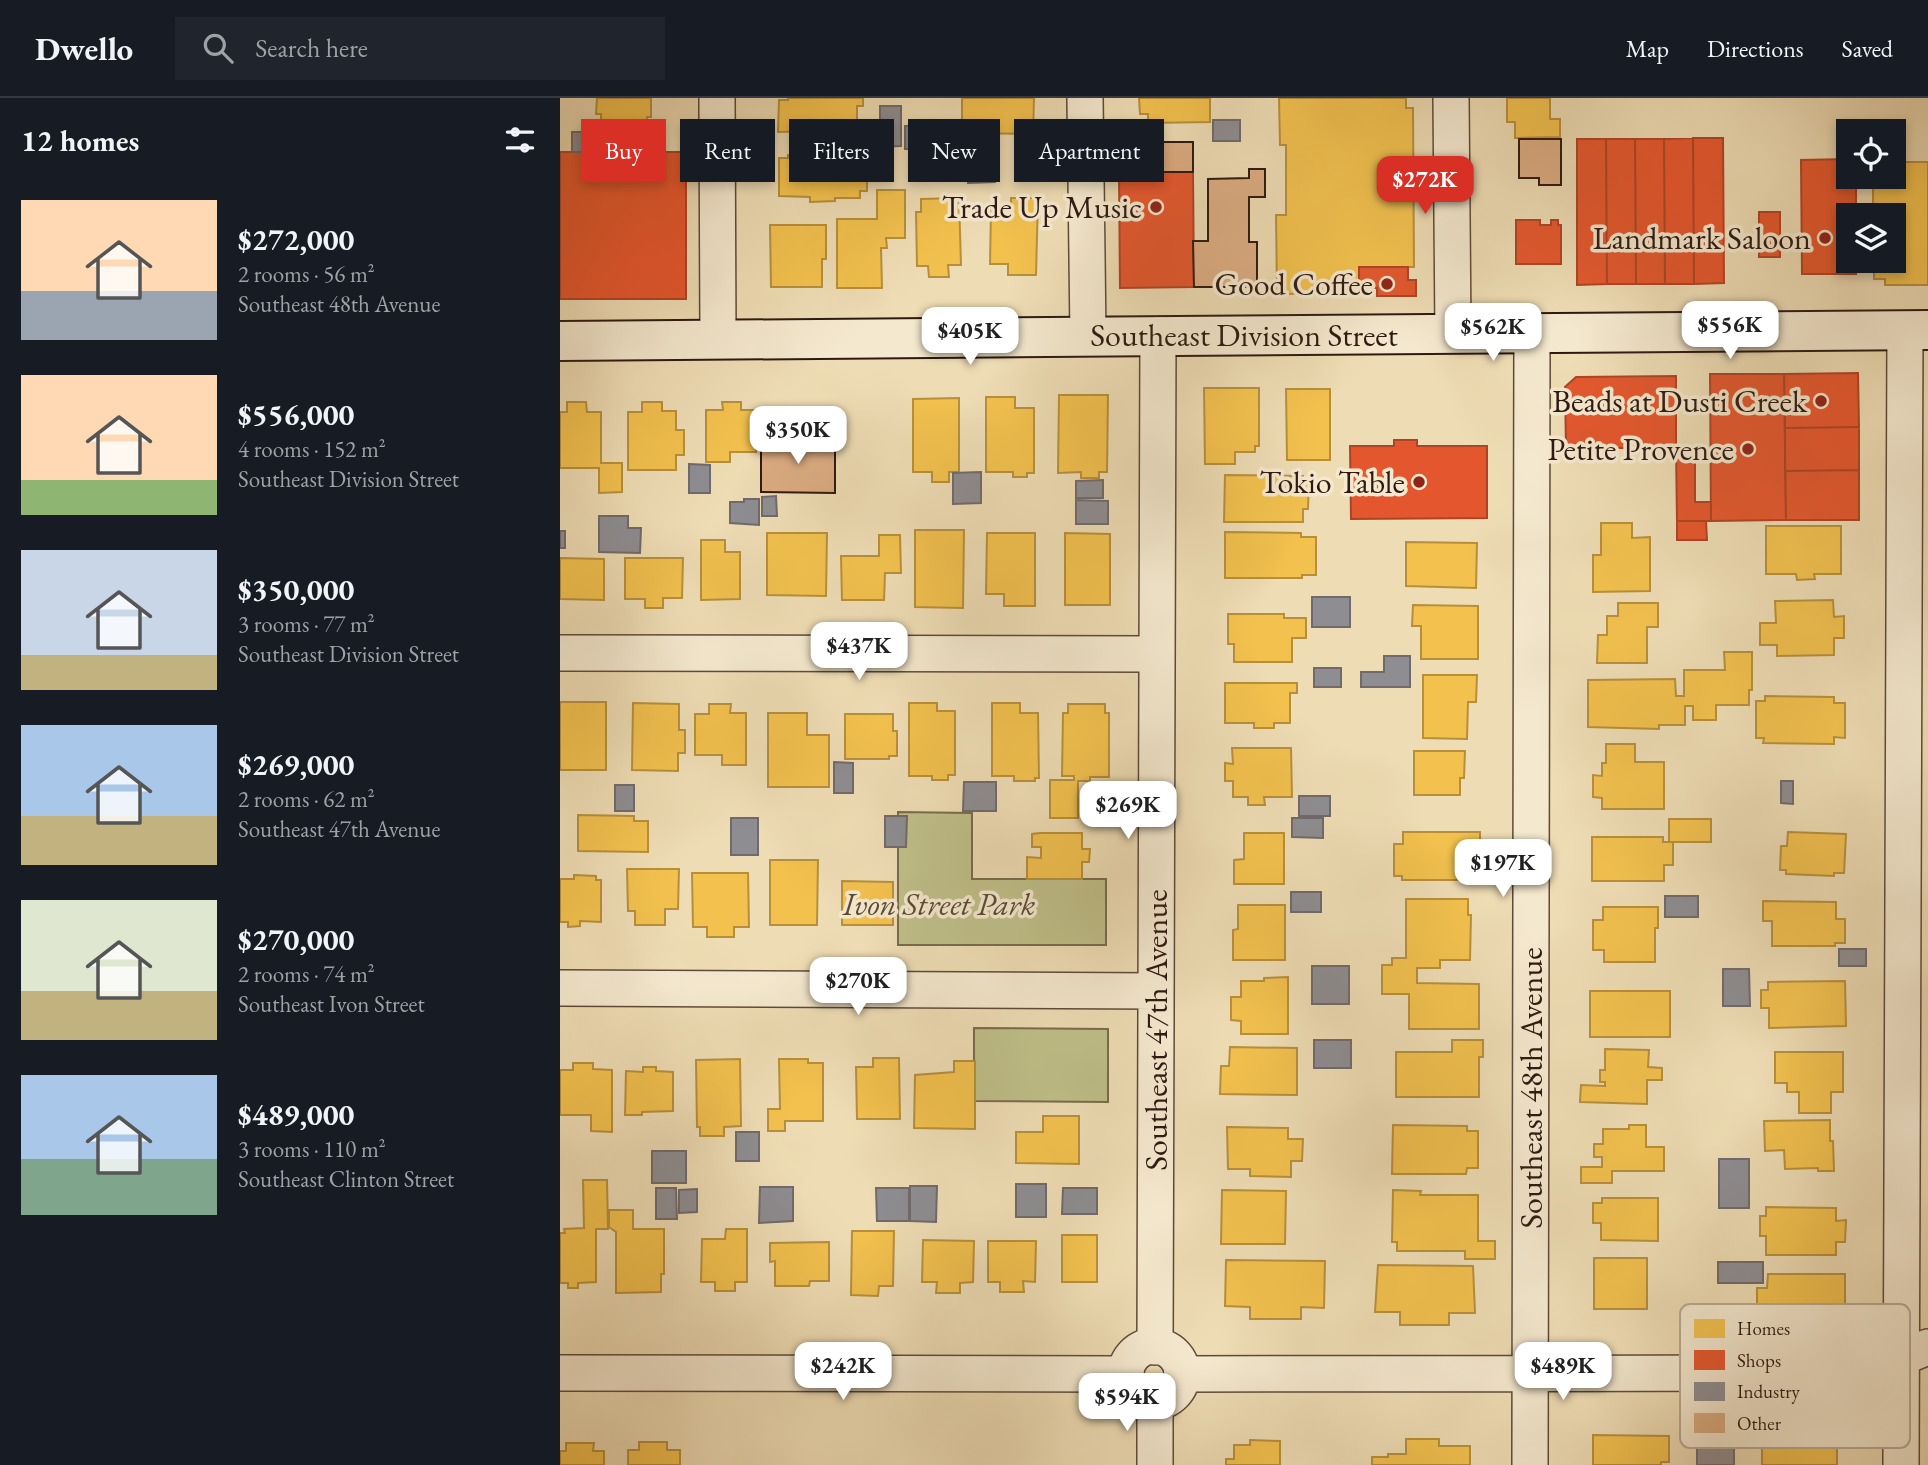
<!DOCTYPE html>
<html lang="en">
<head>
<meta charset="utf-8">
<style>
  :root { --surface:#171b24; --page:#20242c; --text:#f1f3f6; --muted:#9ea1a6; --line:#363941; --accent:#d93025 }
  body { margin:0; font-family:"EB Garamond",serif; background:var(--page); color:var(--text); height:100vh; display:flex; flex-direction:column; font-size:26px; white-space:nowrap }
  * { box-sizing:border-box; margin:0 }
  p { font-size:23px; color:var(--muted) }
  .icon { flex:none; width:38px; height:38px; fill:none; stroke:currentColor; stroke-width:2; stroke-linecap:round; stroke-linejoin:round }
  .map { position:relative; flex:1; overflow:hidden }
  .details { display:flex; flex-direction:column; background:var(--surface); width:560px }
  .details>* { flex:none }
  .banner { position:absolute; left:21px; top:21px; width:665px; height:63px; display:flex; gap:14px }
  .controls { position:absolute; left:1276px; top:21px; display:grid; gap:14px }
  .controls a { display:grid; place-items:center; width:70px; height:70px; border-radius:0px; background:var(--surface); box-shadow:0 4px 10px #0003; font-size:35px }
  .price { position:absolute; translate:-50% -60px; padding:0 16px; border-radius:14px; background:#fff; color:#222; font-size:23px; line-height:46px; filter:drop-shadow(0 2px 4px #0008) }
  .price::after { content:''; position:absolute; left:50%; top:42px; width:21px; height:16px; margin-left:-10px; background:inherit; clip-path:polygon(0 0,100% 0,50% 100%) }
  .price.selected { background:var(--accent); color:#fff }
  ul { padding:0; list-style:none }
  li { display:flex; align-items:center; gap:21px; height:175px; padding:0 21px }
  li span { display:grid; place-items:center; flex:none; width:196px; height:140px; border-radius:0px; color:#555 }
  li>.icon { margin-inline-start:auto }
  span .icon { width:84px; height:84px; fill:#fffc; stroke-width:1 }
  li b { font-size:30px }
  h2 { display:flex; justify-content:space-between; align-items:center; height:84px; padding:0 21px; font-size:30px }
  .chip { padding:0 24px; border-radius:0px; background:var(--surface); box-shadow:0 4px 10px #0003; font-size:24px; line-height:63px }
  .chip.selected { background:var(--accent); color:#fff }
  header { display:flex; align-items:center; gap:42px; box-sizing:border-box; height:98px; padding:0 35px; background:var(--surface); border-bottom:2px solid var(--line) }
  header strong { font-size:33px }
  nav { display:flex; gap:38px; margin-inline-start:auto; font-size:24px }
  .search { width:490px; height:63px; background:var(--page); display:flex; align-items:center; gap:18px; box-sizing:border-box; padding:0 24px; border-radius:0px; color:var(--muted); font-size:26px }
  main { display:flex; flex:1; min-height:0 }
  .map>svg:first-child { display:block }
</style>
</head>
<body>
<header>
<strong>Dwello</strong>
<div class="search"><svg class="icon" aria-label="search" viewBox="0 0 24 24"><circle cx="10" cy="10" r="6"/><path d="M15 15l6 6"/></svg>Search here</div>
<nav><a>Map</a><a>Directions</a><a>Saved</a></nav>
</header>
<main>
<section class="details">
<h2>12 homes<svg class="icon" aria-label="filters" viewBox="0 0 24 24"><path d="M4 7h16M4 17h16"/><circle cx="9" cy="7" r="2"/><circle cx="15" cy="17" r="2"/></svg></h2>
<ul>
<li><span style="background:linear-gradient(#ffd9b3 65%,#9aa5b1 0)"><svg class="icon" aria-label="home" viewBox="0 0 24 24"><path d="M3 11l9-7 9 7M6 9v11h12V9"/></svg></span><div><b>$272,000</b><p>2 rooms · 56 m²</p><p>Southeast 48th Avenue</p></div></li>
<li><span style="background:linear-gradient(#ffd9b3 75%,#8fb573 0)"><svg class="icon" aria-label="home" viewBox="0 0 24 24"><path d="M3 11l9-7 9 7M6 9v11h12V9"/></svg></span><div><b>$556,000</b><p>4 rooms · 152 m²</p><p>Southeast Division Street</p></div></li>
<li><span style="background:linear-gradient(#c9d6e8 75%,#c2b280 0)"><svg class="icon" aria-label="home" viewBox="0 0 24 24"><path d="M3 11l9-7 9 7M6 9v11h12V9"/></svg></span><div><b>$350,000</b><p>3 rooms · 77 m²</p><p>Southeast Division Street</p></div></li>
<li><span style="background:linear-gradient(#a9c7e8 65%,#c2b280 0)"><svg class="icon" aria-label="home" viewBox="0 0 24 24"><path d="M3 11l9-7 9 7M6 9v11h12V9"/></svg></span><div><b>$269,000</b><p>2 rooms · 62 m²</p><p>Southeast 47th Avenue</p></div></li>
<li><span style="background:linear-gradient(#dfe7d0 65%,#c2b280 0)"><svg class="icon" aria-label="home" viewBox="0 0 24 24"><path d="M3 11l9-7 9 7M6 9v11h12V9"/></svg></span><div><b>$270,000</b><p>2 rooms · 74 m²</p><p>Southeast Ivon Street</p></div></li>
<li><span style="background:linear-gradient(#a9c7e8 60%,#7fa58c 0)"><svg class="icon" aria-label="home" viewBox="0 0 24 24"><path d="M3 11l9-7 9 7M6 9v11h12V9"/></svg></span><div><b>$489,000</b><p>3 rooms · 110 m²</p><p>Southeast Clinton Street</p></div></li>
</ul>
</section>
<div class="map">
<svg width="1368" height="1367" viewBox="0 0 1368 1367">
  <rect width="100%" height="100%" fill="#eedcb4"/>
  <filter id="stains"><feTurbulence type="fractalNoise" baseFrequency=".00286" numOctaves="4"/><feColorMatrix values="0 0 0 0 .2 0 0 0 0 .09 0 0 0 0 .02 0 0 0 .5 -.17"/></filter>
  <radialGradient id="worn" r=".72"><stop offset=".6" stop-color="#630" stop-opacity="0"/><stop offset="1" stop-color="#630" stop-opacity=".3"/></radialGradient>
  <path fill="#bfbf89" stroke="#766c4e" stroke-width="2" d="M338,714L412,715V781H546V847H338Z
    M414,930L548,931V1004L414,1003Z"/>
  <path fill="#f2c14e" stroke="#b78f3c" stroke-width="2" d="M37,0H91V19H87V38H41V16H36Z
    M228,0H303V8H297V32L218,34L219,2H228Z
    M402,0H474L473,36L402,35Z
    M579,0H650V24L588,25V16H580Z
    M719,0H846V10H853L854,169H799V195L717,196L716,117H726V47H720Z
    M947,0H990V21H1000V39L955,40V24H947Z
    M315,55L316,81H307V93H300V100H275V103L250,104V99L219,98V60H228V57Z
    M1334,64H1368V187H1325V181H1314V163H1334V117H1313V79H1334Z
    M317,92H345V140H326L327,150H321L322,190H277V121H317Z
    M399,100L401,167H388L389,179H369L368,168H357L356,114H361V101Z
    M451,100H478L476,177H448V166H430L431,112H451Z
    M210,127H266V161H262V189H211Z
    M644,290H699V348H695V354H675V366H645Z
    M726,291H770V362H727Z
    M499,297H548L547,374H539V380H521V374L498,375Z
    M426,299H455V310H474V375H467V379H453V374H426Z
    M399,300V374H389V384H372V374H353V301Z
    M7,304H26L27,314H41V365H62V394L39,395V370H0V314H7Z
    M82,304H102V313H116V332H124V357H116V372H68V314H82Z
    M162,304H181V312H196V354H170V364H146V312H163Z
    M665,377L743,378V381H749L748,411H743V424H664Z
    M1041,425H1072V440L1090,439V493L1033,494V457H1041Z
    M1206,428H1281V476H1254L1255,481L1237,482L1236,476H1206Z
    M355,432H404L403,510L355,509Z
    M665,434L741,435V439H756V477H742V480H665Z
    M207,435H267L266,498L207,497Z
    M427,435H475V508H444V496H426Z
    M505,435L550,436V507H505Z
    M319,437H340L341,475H325L324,502H282L281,458H319Z
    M141,442H165V454H180V501L141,502Z
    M846,444L917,445L916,490L846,488Z
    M0,460L44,461V502L0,501Z
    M65,460H123L122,500H103V510H85V501H65Z
    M1273,502L1274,519L1284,518V540H1274V557L1217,558V547H1200V525H1216L1215,503Z
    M1058,505H1098V529H1087V565H1037L1038,537H1047V518H1058Z
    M853,507L918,508V561H861V528H852Z
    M668,516H724V520H746V540H732V564H674V546H668Z
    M1164,554H1192V592H1189V607H1156V622H1133V608H1125V627H1099V631L1028,629V582L1115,581L1116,598H1124V572H1165Z
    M863,577H917L916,604H908L907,641L863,640Z
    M665,585H737V595H730V625H714V630H694V625H665Z
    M1205,598L1274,599V605H1285V640L1274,639V646L1203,645L1204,640H1196V603H1205Z
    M0,604H46V672H0Z
    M73,605L119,606V632H125V655H118V673L72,672Z
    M349,605H377V613H395V677H388V682H372V678H349Z
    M432,605H460V615H478L479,680H475V683H454V678H432Z
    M149,606H171L170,615H186V667H162V657H135V616H149Z
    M508,606H545V615H549V679H530V683H518V720H490V682H514V678H502L503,615H508Z
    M208,615H247V637H269V689H208Z
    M285,616H333V633H337V658H329V661H285Z
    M1046,646H1075V664H1104V711H1042V700L1033,699V677L1042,678V665H1046Z
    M672,650H731L732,699H704L705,707H688V699H673V683H665V665L673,666Z
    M854,653H905L904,680H900V697H854Z
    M18,717L74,718V723H88V754L18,753Z
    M1109,721H1151V744H1109Z
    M843,734H920V782H842V778H834V746H843Z
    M1228,734L1286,736L1284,775H1274V778L1226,776V772H1220L1221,748H1227Z
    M480,735H522V751H530L529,764H522V781H467V759L481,760V749H472V736Z
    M684,735H724V786H674V762L684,761Z
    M1032,739H1103V744H1113V767H1104V783H1032Z
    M210,762H258L257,827H210Z
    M67,771H119L118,811H105V827H75V813H68Z
    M132,775H188L189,829H174V839H147V829H133Z
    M14,777L36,778V782H41V824L20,823V828L8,829V824H0V781H14Z
    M282,783L333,784V827H282Z
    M846,801H908V817H911L910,862H880V870H857V885L919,886V931H849V896H822V867H832V860H846Z
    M1203,803L1276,804V821H1285V845H1275V848H1212V823H1203Z
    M678,807H725V862H673V832L678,831Z
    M1043,809H1098V830H1095V864H1044V852H1033V822H1043Z
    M728,879V936H681V923L671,922V899H681V883H704V880Z
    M1285,883L1286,928L1209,930V910H1201V892H1208V884Z
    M1030,893H1110V939H1030Z
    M892,942H923V959H919V999H836V954H892Z
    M670,949L737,950V997L660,996L661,968H669Z
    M1045,951L1089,952L1088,969L1102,970V982H1087V1006L1020,1004L1021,987L1045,988V984H1040V972H1045Z
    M1215,954H1283V994H1271V1015H1239V994H1227V985H1215Z
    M313,960H339L340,1021H297L296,969H313Z
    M180,961L181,1028L164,1029V1038H140V1029H137L136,962Z
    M219,961H248V965H263V1023H225V1033H208V1011H220Z
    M394,963H415V1031L354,1030L355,977L394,974Z
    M13,965H33V971L52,972V1034L31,1033V1017H0V972H13Z
    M83,969H96V973L113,974V1013L82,1014V1017H65L66,973L83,974Z
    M483,1018H519V1066L456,1065V1034H483Z
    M1270,1022V1043H1273L1274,1073H1258V1070L1225,1071L1224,1052L1205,1053L1204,1023Z
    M833,1027L907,1028V1033H918V1070H907L906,1076H832Z
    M1069,1027H1086V1049H1104V1073H1052V1085H1021V1069H1042V1059H1034V1046H1043V1031H1069Z
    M667,1029L728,1030V1041H743L742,1063H731V1079L690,1078V1071H668Z
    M23,1082H47L48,1131H36V1184L18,1185V1190H8V1185H0V1135H5L4,1131L24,1130Z
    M662,1092L726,1093L725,1146H661Z
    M833,1092L861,1093L860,1097H918V1143H935V1161H905V1153H837V1144H832Z
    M1042,1100H1098V1143L1041,1142V1125H1033V1105H1042Z
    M1206,1109L1276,1110V1123L1286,1122L1285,1144H1276V1157H1206V1138H1200V1118H1206Z
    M49,1112H73V1131H104V1176H101V1194L56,1195V1134L49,1129Z
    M166,1131H187V1184H175V1193H155V1184H141L142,1141H165Z
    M292,1133H334L333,1188H319L318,1198L291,1197Z
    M502,1137H537V1184H502Z
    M363,1142L414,1143L413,1184L400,1185V1195H376L377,1184H362Z
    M428,1143H476L475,1184L463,1183L464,1194H440V1184H428Z
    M269,1144V1183H250L249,1188H215V1163L210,1164V1145Z
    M1034,1160H1087V1211H1034Z
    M666,1162L765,1163L764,1210L741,1209V1221H690V1209L665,1208Z
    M818,1167L913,1168L915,1215H889V1227H840V1214H815Z
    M1208,1176H1285V1208H1276V1221H1197V1190H1207Z
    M1033,1337L1109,1338V1364H1101V1367H1033Z
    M1202,1337H1277V1367H1202Z
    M846,1341H879V1348H910V1367H812V1359H828V1356H846Z
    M690,1342L720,1343V1367H666V1361H674V1347H690Z
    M79,1344H107V1352H120V1367H68V1352H79Z
    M6,1345H34L33,1353H44V1367H0V1353H6Z"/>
  <path fill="#e4572e" stroke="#ad4426" stroke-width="2" d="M1133,40L1134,186H1105L1104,41Z
    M1133,40H1163L1164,185L1134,186Z
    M1017,41H1046L1047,186L1017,187Z
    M1046,41H1075L1076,186H1047Z
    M1075,41H1104L1105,186H1076Z
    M0,54H126V201H0Z
    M1288,61V79H1296V117H1288V163H1296V176H1242L1241,62Z
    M559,74H633L634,189L560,190Z
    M1199,114H1220V159H1199Z
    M956,122H980V127H991V122H998V127H1001V166H956Z
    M799,169H848V182H856V198H817V190H799Z
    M1298,275L1299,329L1225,330L1224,276Z
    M1150,276H1224L1226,422L1151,423Z
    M1116,278V350H1006L1005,289L1016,279Z
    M1299,329V372L1225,373V330Z
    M834,342H857V348H927V420L791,421L790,348H834Z
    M1116,350H1135V404H1151V423H1117Z
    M1299,372V422H1226L1225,373Z
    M1117,423H1146L1147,442H1117Z"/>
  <path fill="#8d8d92" stroke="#706a6c" stroke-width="2" d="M320,8H341V48L309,49V25H320Z
    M653,22H680V43H653Z
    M345,28H375V51H345Z
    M12,34H39V54H12Z
    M408,53L436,54L435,84L408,85Z
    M129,366L150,367V395H129Z
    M421,374V405L393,406V375Z
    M543,382V400H516V383Z
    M216,398L217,418H202V399Z
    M184,401H199V427L170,425V404H184Z
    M516,402L548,403V426H516Z
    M39,418H68V430H81L80,455L39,454Z
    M0,433H5V450H0Z
    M752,499H790V529H752Z
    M824,558H850V589H801V574H824Z
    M754,570H781V589H754Z
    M274,664L293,665V695H274Z
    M1221,683H1233V706L1221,705Z
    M404,684H436V713H403Z
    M55,687H74V713H55Z
    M739,698H770V718H739Z
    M325,718H347L346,749H325Z
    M171,720H198V757H171Z
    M732,720H763V740L732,739Z
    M731,794H761V814H731Z
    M1105,798H1138V819H1105Z
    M1279,851H1306V868H1279Z
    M752,868H789V906H752Z
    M1163,871H1189L1190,908H1163Z
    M754,942H791V970H754Z
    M176,1034H199V1063H176Z
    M92,1053H126V1085H92Z
    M1159,1061H1189V1110H1159Z
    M456,1086H486V1119H456Z
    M350,1088H377L376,1124L350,1123Z
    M200,1089H233V1123L199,1125Z
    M96,1090H116L117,1121H96Z
    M316,1090H349V1123H317Z
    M503,1090H537V1116H502Z
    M137,1091V1114L119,1115V1092Z
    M1158,1164H1203V1185H1158Z
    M1137,1337L1174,1338V1367H1137Z"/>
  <path fill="#dbab81" stroke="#2e1912" stroke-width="2" d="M959,41H1001V87H979V80H959Z
    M559,44H633V74H559Z
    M689,71H705V99H689V144H697V189H634L633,143H648V81L689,80Z
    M201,342L275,343V395L201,394Z"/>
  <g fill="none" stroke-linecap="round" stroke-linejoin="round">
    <defs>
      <path id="street" d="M157,0L158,242
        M525,0L528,238
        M891,0L893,236
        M0,555L597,556
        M0,890L596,893
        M566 1276a28 28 0 1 1 56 0a28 28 0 1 1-56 0Z
        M595,1249L598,237
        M0,1275L566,1276
        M622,1276L1294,1275L1311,1272L1368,1249
        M595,1304V1367
        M970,1367L972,235
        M1341,1367L1345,232"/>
      <path id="secondary" d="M0,243L1368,232"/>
    </defs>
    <use href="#street" stroke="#5e4a3a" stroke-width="38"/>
    <use href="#secondary" stroke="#2e1912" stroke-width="42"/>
    <use href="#street" stroke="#f4e8ce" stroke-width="35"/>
    <use href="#secondary" stroke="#f4e8ce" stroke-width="38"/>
  </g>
  <g fill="#8f2418" stroke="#f4e8ce" stroke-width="2.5">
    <circle cx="596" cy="109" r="7"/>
    <circle cx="1265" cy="140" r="7"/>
    <circle cx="827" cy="186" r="7"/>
    <circle cx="1261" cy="303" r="7"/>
    <circle cx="1188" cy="351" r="7"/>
    <circle cx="859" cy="384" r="7"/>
  </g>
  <g text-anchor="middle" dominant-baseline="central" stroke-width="7" stroke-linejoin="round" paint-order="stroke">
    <g font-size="32" fill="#2e1912" stroke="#f4e8ce" text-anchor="end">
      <text x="582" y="109">Trade Up Music</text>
      <text x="1251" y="140">Landmark Saloon</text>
      <text x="813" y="186">Good Coffee</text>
      <text x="1247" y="303">Beads at Dusti Creek</text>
      <text x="1174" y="351">Petite Provence</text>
      <text x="845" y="384">Tokio Table</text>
    </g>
    <g font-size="32" fill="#2e1912" stroke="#f4e8ce">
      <text x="684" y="237">Southeast Division Street</text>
      <text transform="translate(596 932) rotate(-90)">Southeast 47th Avenue</text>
      <text transform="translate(971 990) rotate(-90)">Southeast 48th Avenue</text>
    </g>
    <g font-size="32" font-style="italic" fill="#5a4b36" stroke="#f4e8ce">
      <text x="379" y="806">Ivon Street Park</text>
    </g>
  </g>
  <rect x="1120" y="1206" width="230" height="144" rx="10" fill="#f4e8ce" stroke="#b9aa96" stroke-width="2"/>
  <rect x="1134" y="1221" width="31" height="19" fill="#f2c14e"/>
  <rect x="1134" y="1252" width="31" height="20" fill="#e4572e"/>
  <rect x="1134" y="1284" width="31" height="19" fill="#8d8d92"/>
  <rect x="1134" y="1315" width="31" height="20" fill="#dbab81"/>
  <g font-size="19" fill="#2e1912">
    <text x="1177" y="1237">Homes</text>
    <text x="1177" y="1269">Shops</text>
    <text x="1177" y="1300">Industry</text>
    <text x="1177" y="1332">Other</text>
  </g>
  <rect width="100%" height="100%" filter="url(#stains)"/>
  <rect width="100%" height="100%" fill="url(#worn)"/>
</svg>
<div class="controls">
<a><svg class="icon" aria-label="locate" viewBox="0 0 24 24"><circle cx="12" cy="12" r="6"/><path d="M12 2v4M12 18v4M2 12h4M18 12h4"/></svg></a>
<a><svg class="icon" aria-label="layers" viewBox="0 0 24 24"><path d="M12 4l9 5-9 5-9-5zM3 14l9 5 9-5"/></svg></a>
</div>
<b class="price selected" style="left:865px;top:118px">$272K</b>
<b class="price" style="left:1170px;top:263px">$556K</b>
<b class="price" style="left:933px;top:265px">$562K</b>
<b class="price" style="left:410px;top:269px">$405K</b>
<b class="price" style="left:238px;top:368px">$350K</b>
<b class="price" style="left:299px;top:584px">$437K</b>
<b class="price" style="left:568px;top:743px">$269K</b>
<b class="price" style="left:943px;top:801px">$197K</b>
<b class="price" style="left:298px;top:919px">$270K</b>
<b class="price" style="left:283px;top:1304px">$242K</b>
<b class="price" style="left:1003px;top:1304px">$489K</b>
<b class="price" style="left:567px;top:1335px">$594K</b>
<div class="banner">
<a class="chip selected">Buy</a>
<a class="chip">Rent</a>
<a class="chip">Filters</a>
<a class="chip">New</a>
<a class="chip">Apartment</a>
</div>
</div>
</main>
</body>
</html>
